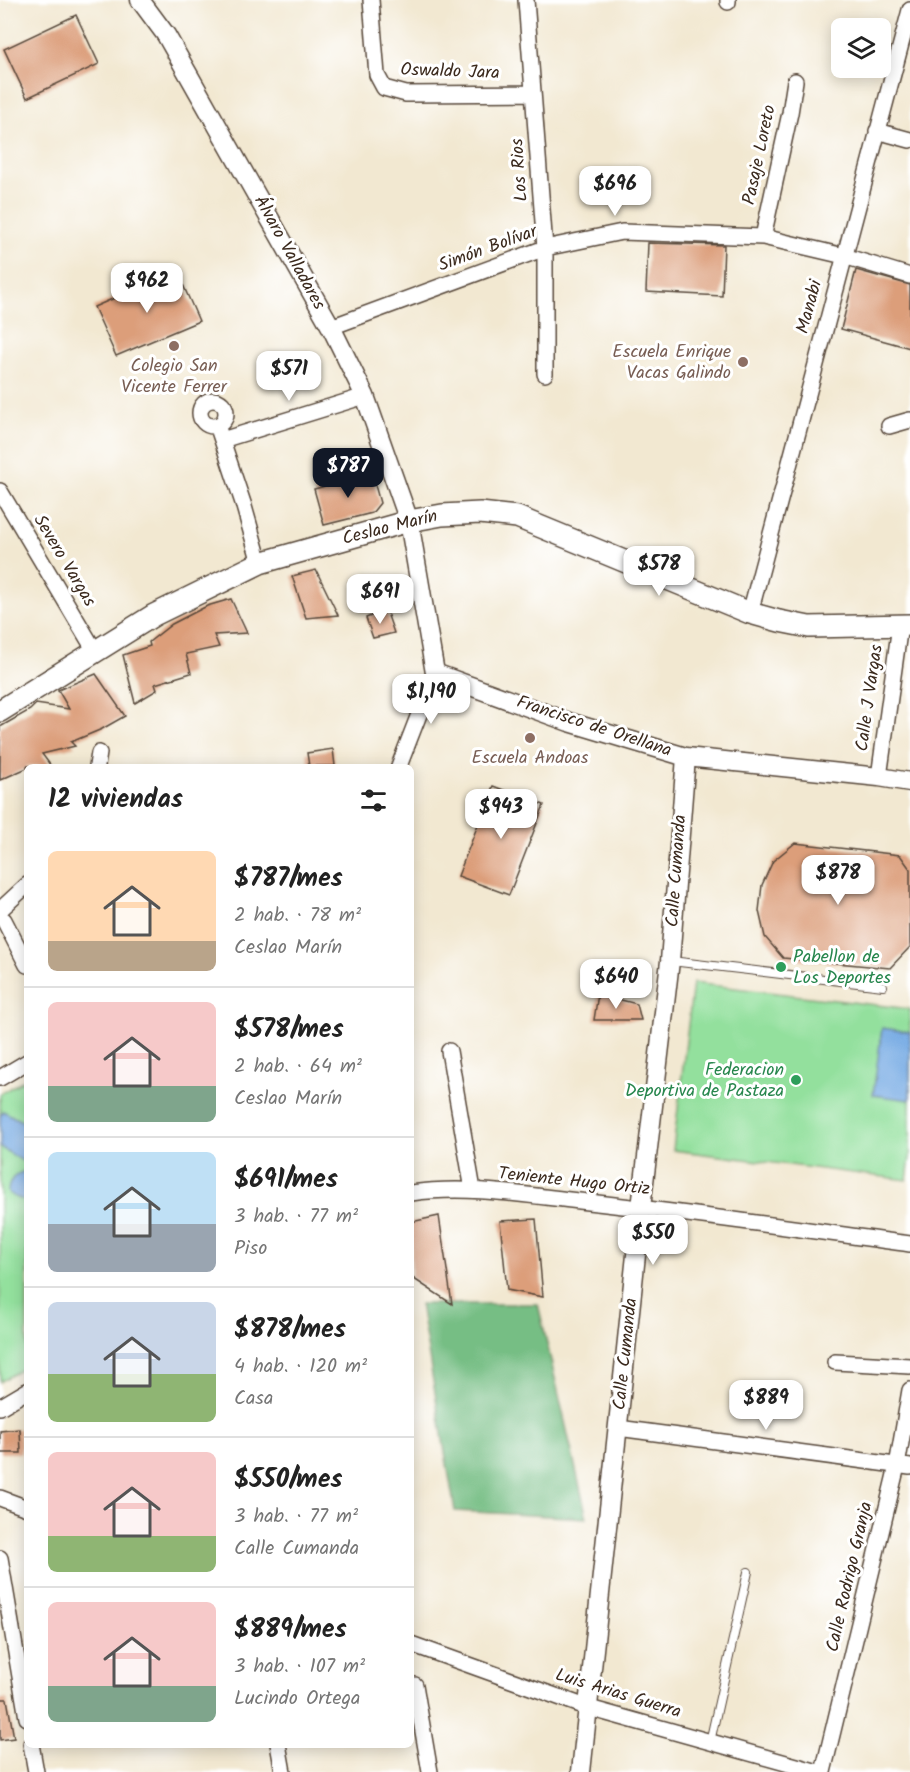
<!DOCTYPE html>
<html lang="es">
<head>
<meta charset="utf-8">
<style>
  :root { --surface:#fff; --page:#f2f2f2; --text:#222; --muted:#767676; --line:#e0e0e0; --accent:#111827 }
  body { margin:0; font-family:Kalam,sans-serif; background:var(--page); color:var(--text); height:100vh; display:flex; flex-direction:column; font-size:22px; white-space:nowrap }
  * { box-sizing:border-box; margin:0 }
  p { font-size:20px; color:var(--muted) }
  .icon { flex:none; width:33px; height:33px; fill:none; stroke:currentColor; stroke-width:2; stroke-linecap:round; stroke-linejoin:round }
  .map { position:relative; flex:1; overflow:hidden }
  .details { position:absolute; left:24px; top:764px; width:390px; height:984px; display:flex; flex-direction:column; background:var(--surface); border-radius:9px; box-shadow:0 3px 15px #0003 }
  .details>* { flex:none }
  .controls { position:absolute; left:831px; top:18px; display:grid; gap:12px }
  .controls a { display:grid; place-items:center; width:60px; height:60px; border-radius:9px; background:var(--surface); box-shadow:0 3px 15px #0003; font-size:30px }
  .price { position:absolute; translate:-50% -51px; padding:0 14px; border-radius:12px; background:#fff; color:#222; font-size:20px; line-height:39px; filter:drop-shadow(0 2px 3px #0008) }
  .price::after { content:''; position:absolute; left:50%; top:36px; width:18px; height:14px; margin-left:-9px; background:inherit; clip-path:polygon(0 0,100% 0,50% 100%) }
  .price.current { background:var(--accent); color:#fff }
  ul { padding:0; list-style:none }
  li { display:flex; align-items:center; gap:18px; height:150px; padding:0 24px }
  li+li { border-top:2px solid var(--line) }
  li span { display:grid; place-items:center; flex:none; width:168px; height:120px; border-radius:9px; color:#555 }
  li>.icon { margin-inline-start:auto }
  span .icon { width:72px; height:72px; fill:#fffc; stroke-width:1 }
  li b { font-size:26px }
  h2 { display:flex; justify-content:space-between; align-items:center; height:72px; padding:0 24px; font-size:26px }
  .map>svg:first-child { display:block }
</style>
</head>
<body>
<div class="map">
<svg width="910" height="1772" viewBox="0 0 910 1772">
  <rect width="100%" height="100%" fill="#fff"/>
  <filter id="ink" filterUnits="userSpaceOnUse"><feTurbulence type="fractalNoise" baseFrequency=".0167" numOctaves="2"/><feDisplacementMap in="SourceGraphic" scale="12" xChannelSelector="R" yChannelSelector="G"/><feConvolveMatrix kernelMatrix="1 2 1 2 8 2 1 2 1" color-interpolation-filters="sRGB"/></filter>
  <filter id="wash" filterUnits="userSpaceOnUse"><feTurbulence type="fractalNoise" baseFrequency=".008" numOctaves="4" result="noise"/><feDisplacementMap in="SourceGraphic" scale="24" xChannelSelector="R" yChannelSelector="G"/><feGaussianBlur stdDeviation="1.35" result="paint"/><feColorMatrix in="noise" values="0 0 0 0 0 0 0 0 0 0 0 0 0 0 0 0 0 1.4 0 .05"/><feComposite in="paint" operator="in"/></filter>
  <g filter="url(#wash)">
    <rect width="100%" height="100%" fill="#f2e8d1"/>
    <path fill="#93e09d" stroke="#67855e" stroke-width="1.5" d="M693,983L910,1009V1157L907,1180L673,1150Z
      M27,1078V1366L0,1382V1094Z"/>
    <path fill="#76be84" stroke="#587451" stroke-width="1.5" d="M420,1304H538L587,1518L455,1511Z"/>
    <path fill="#77abe4" stroke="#596a81" stroke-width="1.5" d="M882,1028L910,1032V1100L873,1095Z
      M3,1111L27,1124V1164L0,1147V1117Z
      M22,1172H27V1200C19,1200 14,1197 8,1192C9,1181 12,1177 22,1172Z"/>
    <g id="blocks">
      <path fill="#dc9e7a" d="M76,15L99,64L27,98L4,49Z
        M648,243L724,245L722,296L646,292Z
        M856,270L910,285V348L841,329Z
        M177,271L199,321L116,356L94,307Z
        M372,474L380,503L372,513L324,525L314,489Z
        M316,570L338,615L306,618L292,576Z
        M231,599L247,633L214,635L219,647L186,654L191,673L155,684L157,690L135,703L123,655L150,646L149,642L172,624L207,606Z
        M386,610L394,633L373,638L366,618Z
        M96,674L125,716L102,729L71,742L75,746L42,754L51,766H27V768L0,780V727L30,710L36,704L69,709L58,690Z
        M333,749L335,766H309L307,753Z
        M493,786L544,805L509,895L458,876Z
        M795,843L900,855L910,869V947L890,968L783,958L765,937L759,911L762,885L773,861Z
        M598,994L637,1004L641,1020H594Z
        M439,1216L452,1304L411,1277V1222Z
        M536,1219L543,1297L507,1290L500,1221Z
        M20,1429L21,1453H0V1431Z
        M0,1699H7L14,1738L0,1740Z"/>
    </g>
  </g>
  <g filter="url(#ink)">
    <use href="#blocks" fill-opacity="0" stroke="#564639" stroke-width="1.5"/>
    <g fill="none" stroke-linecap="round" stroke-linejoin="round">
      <defs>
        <path id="service" d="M671,961L883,986
          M710,1742L748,1572"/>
        <path id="minor" d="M371,0L377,75L384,88L406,94L533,93
          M526,0L545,248V374
          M728,2V0
          M877,131L910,140
          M763,237L790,113L795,81
          M331,327L545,248L622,232L763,237L844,256L910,276
          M200 413a13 13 0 1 1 26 0a13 13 0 1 1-26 0Z
          M217,425L243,503L260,563
          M889,426L910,420
          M222,440L365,396
          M0,491L95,651
          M750,613L910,10
          M97,766L99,753
          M399,766L435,673
          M879,777L900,625
          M0,910L27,885
          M0,917L4,920L27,965
          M449,1051L473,1190
          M0,1078L27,1062
          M411,1193C467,1185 524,1195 579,1201C690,1213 800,1229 910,1244
          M835,1362L910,1366
          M0,1407L27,1391
          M618,1428L910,1467
          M0,1498L27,1508
          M0,1558L27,1718
          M411,1644L589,1708L818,1772
          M415,1685L430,1772
          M31,1744L36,1772
          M278,1744L283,1772
          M823,1772L897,1466L910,1390"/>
        <path id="tertiary" d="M140,0L166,35L331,327L365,396L409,521L435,673L569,722L686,757L879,777L910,782
          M581,1772L641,1208L670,961L686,757"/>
        <path id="secondary" d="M0,711L154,615L260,563L409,521L442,515L480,513L517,517L750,613L779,621L809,627L910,625"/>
      </defs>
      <use href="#service" stroke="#564639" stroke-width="10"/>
      <use href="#minor" stroke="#564639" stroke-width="18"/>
      <use href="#tertiary" stroke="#564639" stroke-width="21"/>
      <use href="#secondary" stroke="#564639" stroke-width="24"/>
      <use href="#service" stroke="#fff" stroke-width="8"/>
      <use href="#minor" stroke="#fff" stroke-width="15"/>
      <use href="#tertiary" stroke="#fff" stroke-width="18"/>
      <use href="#secondary" stroke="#fff" stroke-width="21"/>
    </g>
  </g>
  <g fill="#8d6e63" stroke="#fff" stroke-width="2">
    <circle cx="174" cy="346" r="6"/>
    <circle cx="743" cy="362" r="6"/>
    <circle cx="530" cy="738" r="6"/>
  </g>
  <g fill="#2e9e5b" stroke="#fff" stroke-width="2">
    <circle cx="781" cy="967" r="6"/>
    <circle cx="796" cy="1080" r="6"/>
  </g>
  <g text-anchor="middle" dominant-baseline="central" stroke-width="6" stroke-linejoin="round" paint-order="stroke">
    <g font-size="18" fill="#3b2a1e" stroke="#fff">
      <text transform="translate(450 72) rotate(2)">Oswaldo Jara</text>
      <text transform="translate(760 155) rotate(-78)">Pasaje Loreto</text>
      <text transform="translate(520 170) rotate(-94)">Los Rios</text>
      <text transform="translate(488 249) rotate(-20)">Simón Bolívar</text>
      <text transform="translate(289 253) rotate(61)">Álvaro Valladares</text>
      <text transform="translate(810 307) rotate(-75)">Manabi</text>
      <text transform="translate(390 528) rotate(-14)">Ceslao Marín</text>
      <text transform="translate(64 561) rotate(59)">Severo Vargas</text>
      <text transform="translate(870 698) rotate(-82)">Calle J Vargas</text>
      <text transform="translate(594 727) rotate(18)">Francisco de Orellana</text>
      <text transform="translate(677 871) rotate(-86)">Calle Cumanda</text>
      <text transform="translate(574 1182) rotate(6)">Teniente Hugo Ortiz</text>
      <text transform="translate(626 1354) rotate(-84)">Calle Cumanda</text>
      <text transform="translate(850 1577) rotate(-77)">Calle Rodrigo Granja</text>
      <text transform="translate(618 1694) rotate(17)">Luis Arias Guerra</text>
    </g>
    <g font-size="18" fill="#785e54" stroke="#fff">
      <text x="731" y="352" text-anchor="end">Escuela Enrique<tspan x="731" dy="21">Vacas Galindo</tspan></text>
      <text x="174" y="366">Colegio San<tspan x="174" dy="21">Vicente Ferrer</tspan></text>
      <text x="530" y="758">Escuela Andoas</text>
    </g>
    <g font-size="18" fill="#27864d" stroke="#fff" text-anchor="start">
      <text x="793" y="957">Pabellon de<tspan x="793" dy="21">Los Deportes</tspan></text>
      <text x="784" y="1070" text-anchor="end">Federacion<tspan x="784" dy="21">Deportiva de Pastaza</tspan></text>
    </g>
  </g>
</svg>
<div class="controls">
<a><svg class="icon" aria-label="layers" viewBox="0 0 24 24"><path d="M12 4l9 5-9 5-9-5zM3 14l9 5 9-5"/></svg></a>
</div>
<b class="price" style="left:615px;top:217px">$696</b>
<b class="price" style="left:147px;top:314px">$962</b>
<b class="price" style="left:289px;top:402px">$571</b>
<b class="price current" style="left:348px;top:499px">$787</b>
<b class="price" style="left:659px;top:597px">$578</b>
<b class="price" style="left:380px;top:625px">$691</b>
<b class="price" style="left:431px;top:725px">$1,190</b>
<b class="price" style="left:501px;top:840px">$943</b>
<b class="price" style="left:838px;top:906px">$878</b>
<b class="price" style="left:616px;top:1010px">$640</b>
<b class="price" style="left:653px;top:1266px">$550</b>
<b class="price" style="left:766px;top:1431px">$889</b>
<section class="details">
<h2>12 viviendas<svg class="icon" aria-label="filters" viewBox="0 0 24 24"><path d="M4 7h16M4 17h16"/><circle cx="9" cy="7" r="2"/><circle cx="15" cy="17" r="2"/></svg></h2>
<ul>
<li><span style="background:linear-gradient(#ffd9b3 75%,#b9a48a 0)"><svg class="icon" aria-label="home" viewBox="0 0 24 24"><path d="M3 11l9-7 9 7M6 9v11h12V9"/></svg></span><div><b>$787/mes</b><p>2 hab. · 78 m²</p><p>Ceslao Marín</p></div></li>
<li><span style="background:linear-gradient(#f6c9c9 70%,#7fa58c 0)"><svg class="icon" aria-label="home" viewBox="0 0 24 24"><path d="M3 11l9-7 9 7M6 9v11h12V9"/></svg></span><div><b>$578/mes</b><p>2 hab. · 64 m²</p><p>Ceslao Marín</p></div></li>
<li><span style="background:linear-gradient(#bfe0f5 60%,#9aa5b1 0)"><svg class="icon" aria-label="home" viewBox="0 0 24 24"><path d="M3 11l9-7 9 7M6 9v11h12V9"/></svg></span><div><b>$691/mes</b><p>3 hab. · 77 m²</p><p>Piso</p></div></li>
<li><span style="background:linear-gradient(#c9d6e8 60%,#8fb573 0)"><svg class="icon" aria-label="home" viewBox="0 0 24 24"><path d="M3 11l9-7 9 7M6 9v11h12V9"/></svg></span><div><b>$878/mes</b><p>4 hab. · 120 m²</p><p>Casa</p></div></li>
<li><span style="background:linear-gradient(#f6c9c9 70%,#8fb573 0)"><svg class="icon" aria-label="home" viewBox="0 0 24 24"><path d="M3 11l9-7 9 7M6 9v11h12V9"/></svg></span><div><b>$550/mes</b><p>3 hab. · 77 m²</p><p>Calle Cumanda</p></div></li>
<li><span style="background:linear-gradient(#f6c9c9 70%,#7fa58c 0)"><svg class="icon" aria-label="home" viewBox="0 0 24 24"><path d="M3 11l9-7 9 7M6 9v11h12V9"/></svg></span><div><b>$889/mes</b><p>3 hab. · 107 m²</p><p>Lucindo Ortega</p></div></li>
</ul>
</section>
</div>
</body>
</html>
